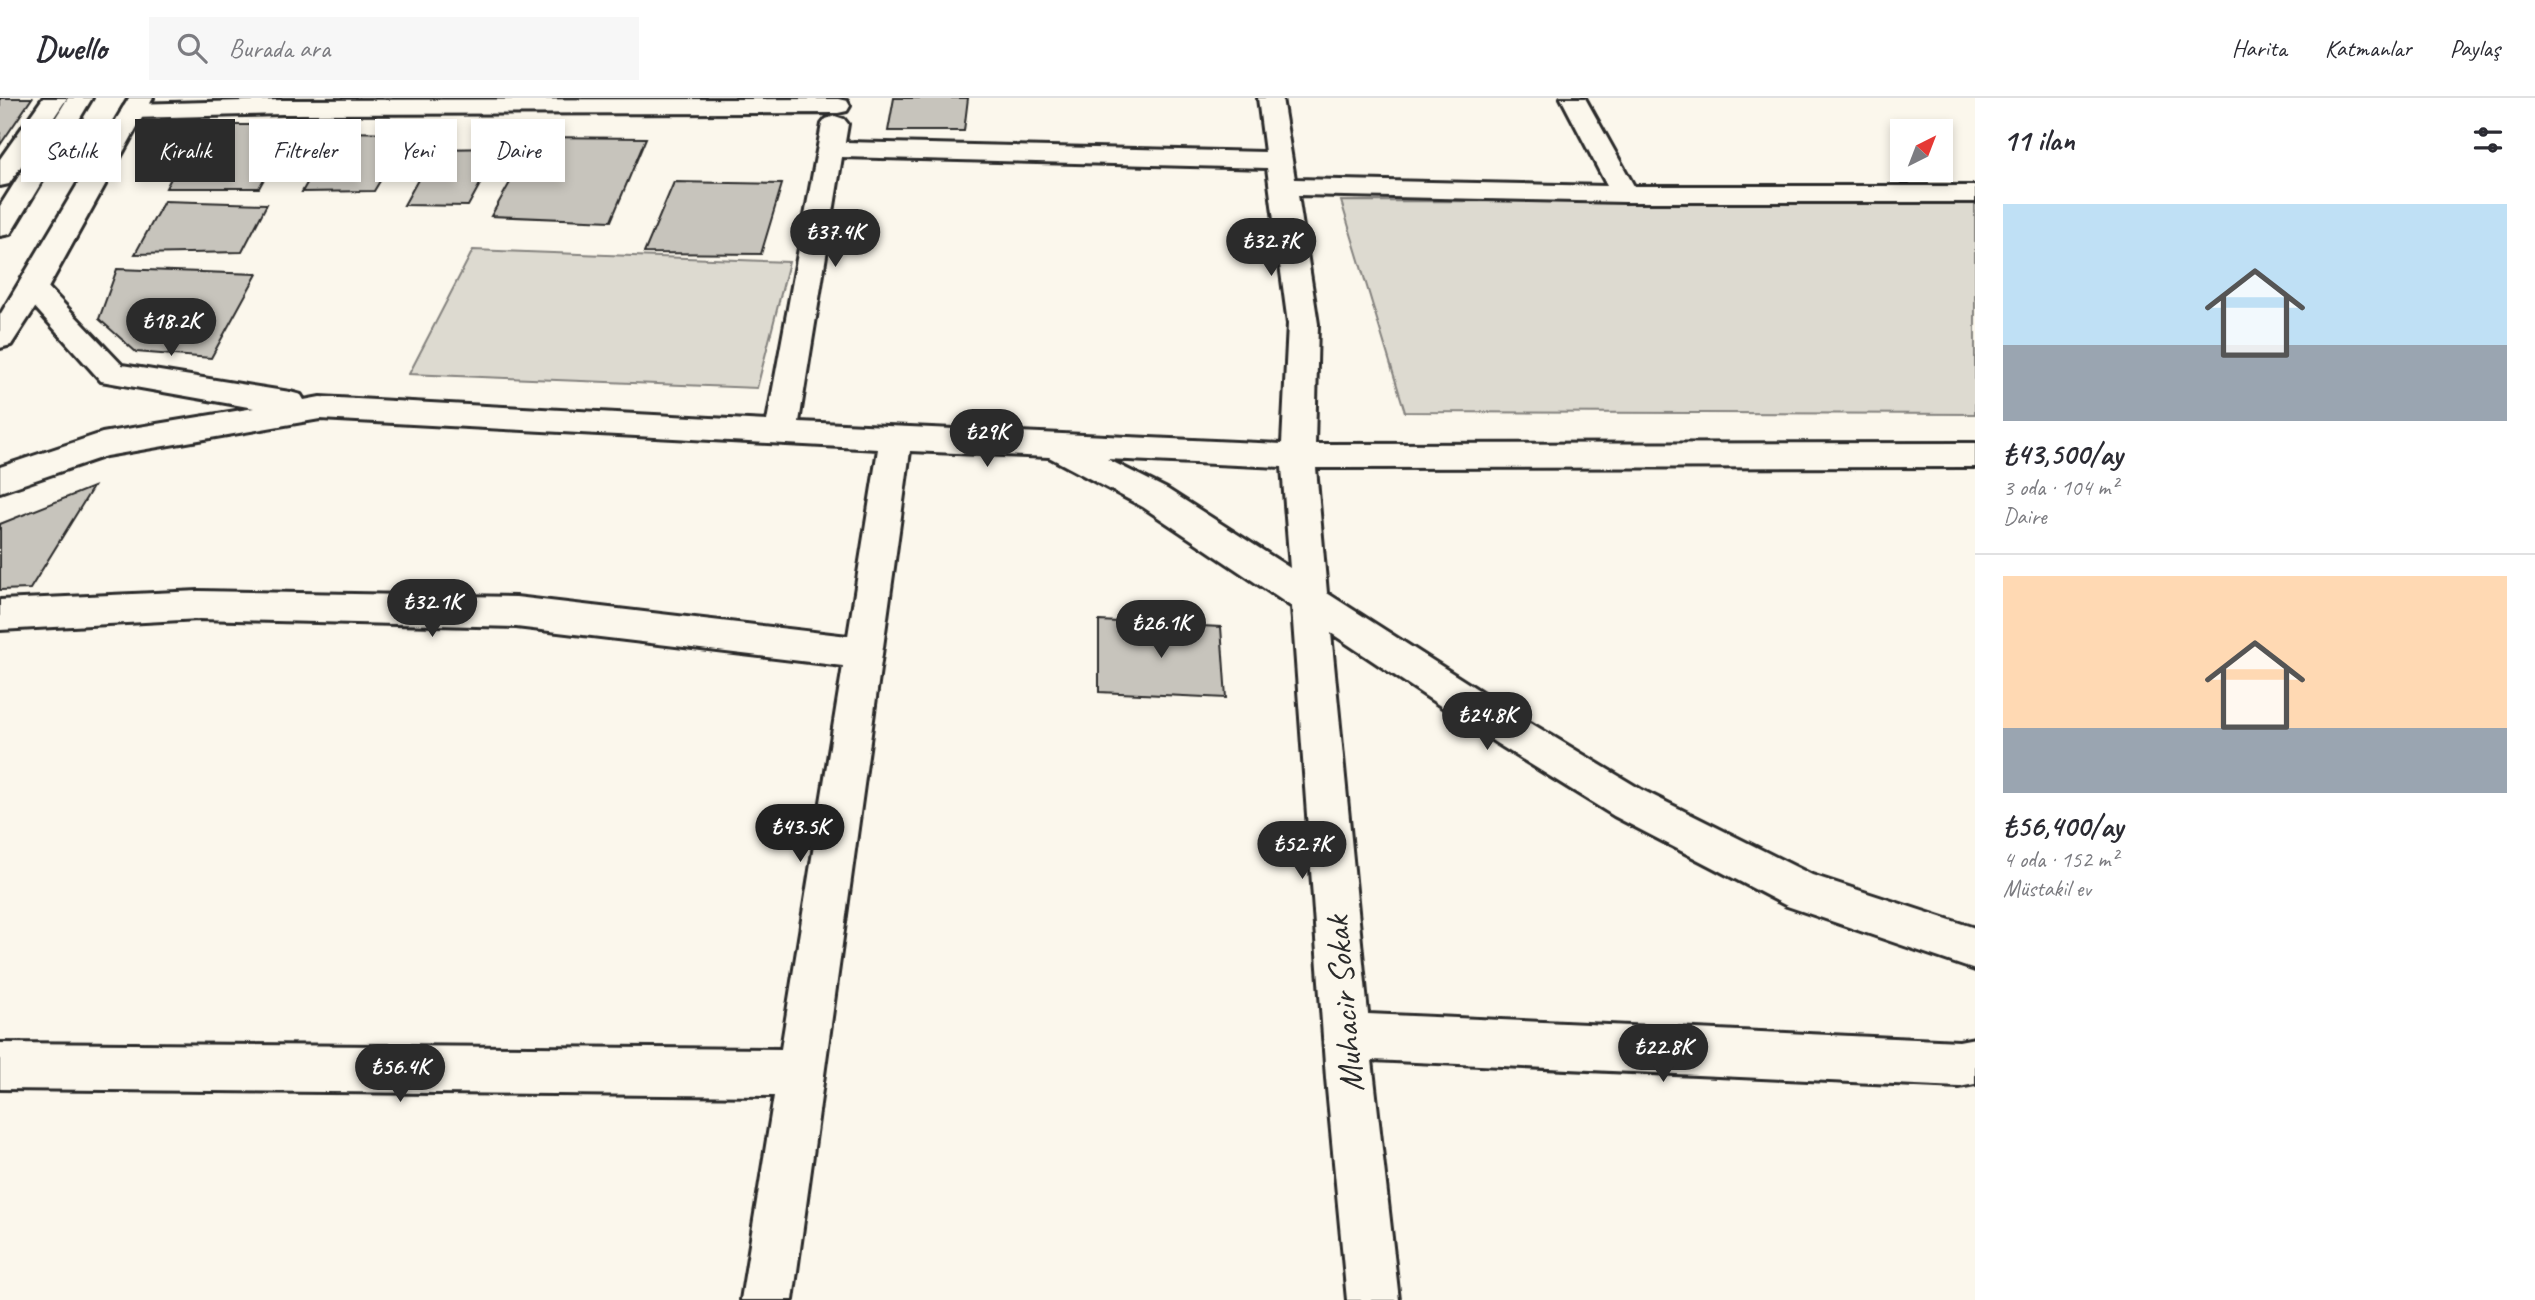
<!DOCTYPE html>
<html lang="tr">
<head>
<meta charset="utf-8">
<style>
  :root { --surface:#fff; --page:#f7f7f7; --text:#2b2b33; --muted:#7c7c81; --line:#e1e1e2; --accent:#2b2b2b }
  body { margin:0; font-family:Caveat,sans-serif; background:var(--page); color:var(--text); height:100vh; display:flex; flex-direction:column; font-size:26px; white-space:nowrap }
  * { box-sizing:border-box; margin:0 }
  p { font-size:23px; color:var(--muted) }
  .icon { flex:none; width:38px; height:38px; fill:none; stroke:currentColor; stroke-width:2; stroke-linecap:round; stroke-linejoin:round }
  .map { position:relative; flex:1; overflow:hidden }
  .panel { display:flex; flex-direction:column; background:var(--surface); width:560px }
  .panel>* { flex:none }
  .top-card { position:absolute; left:21px; top:21px; width:665px; height:63px; display:flex; gap:14px }
  .needle { width:46px; rotate:42deg }
  .fabs { position:absolute; left:1890px; top:21px; display:grid; gap:14px }
  .fabs a { display:grid; place-items:center; width:63px; height:63px; border-radius:0px; background:var(--surface); box-shadow:0 4px 10px #0003; font-size:35px }
  .price { position:absolute; translate:-50% -60px; padding:0 16px; border-radius:24px; background:var(--accent); color:#fff; font-size:23px; line-height:46px; filter:drop-shadow(0 2px 4px #0008) }
  .price::after { content:''; position:absolute; left:50%; top:42px; width:21px; height:16px; margin-left:-10px; background:inherit; clip-path:polygon(0 0,100% 0,50% 100%) }
  .price.selected { background:#222; color:#fff }
  ul { padding:0; list-style:none }
  li { display:grid; align-content:center; gap:14px; height:371px; padding:0 28px }
  li+li { border-top:2px solid var(--line) }
  li span { display:grid; place-items:center; height:217px; border-radius:0px; color:#555 }
  li>.icon { margin-inline-start:auto }
  span .icon { width:126px; height:126px; fill:#fffc; stroke-width:1 }
  li b { font-size:30px }
  h2 { display:flex; justify-content:space-between; align-items:center; height:84px; padding:0 28px; font-size:30px }
  .tag { padding:0 24px; border-radius:0px; background:var(--surface); box-shadow:0 4px 10px #0003; font-size:24px; line-height:63px }
  .tag.selected { background:var(--accent); color:#fff }
  header { display:flex; align-items:center; gap:42px; box-sizing:border-box; height:98px; padding:0 35px; background:var(--surface); border-bottom:2px solid var(--line) }
  header strong { font-size:33px }
  nav { display:flex; gap:38px; margin-inline-start:auto; font-size:24px }
  .search { width:490px; height:63px; background:var(--page); display:flex; align-items:center; gap:18px; box-sizing:border-box; padding:0 24px; border-radius:0px; color:var(--muted); font-size:26px }
  main { display:flex; flex:1; min-height:0 }
  .map>svg:first-child { display:block }
</style>
</head>
<body>
<header>
<strong>Dwello</strong>
<div class="search"><svg class="icon" aria-label="search" viewBox="0 0 24 24"><circle cx="10" cy="10" r="6"/><path d="M15 15l6 6"/></svg>Burada ara</div>
<nav><a>Harita</a><a>Katmanlar</a><a>Paylaş</a></nav>
</header>
<main>
<div class="map">
<svg width="1975" height="1202" viewBox="0 0 1975 1202">
  <rect width="100%" height="100%" fill="#fbf7ec"/>
  <filter id="ink" filterUnits="userSpaceOnUse"><feTurbulence type="fractalNoise" baseFrequency=".0143" numOctaves="2"/><feDisplacementMap in="SourceGraphic" scale="14" xChannelSelector="R" yChannelSelector="G"/><feConvolveMatrix kernelMatrix="1 2 1 2 8 2 1 2 1" color-interpolation-filters="sRGB"/></filter>
  <g filter="url(#ink)">
    <path fill="#dddad0" stroke="#84827e" stroke-width="2" d="M1341,103L1975,104V316L1405,314Z
      M473,152L789,164L757,290L409,276Z"/>
    <path fill="#c7c4bc" stroke="#2b2b2b" stroke-width="2" d="M0,0H32L0,47Z
      M894,0H968L964,33H888Z
      M198,27H294L259,90H166Z
      M336,34L409,35L374,93L302,94Z
      M536,39L646,40L611,123L491,118Z
      M500,50L468,108L404,107L435,51Z
      M674,84L782,86L761,156L644,155Z
      M164,103L267,106L242,154L135,156Z
      M117,171L257,176L211,260L136,254L99,221Z
      M93,389L30,491L0,492V426Z
      M1099,523L1221,529L1226,600L1099,594Z"/>
    <g fill="none" stroke-linecap="round" stroke-linejoin="round">
      <defs>
        <path id="minor" d="M43,0H67L9,86L0,88V61Z
          M1258,0H1282L1295,81L1607,88L1561,0H1585L1634,88H1975V104H1625L1298,97L1318,226L1315,346L1975,345V369L1316,370L1327,495L1524,621L1642,692L1812,777L1975,830V872L1787,808L1614,718L1496,645L1331,535L1368,916L1959,943L1975,940V986L1959,989L1372,962L1399,1202H1347L1326,980L1292,509L1143,409L1049,359L910,353L793,1202H741L774,998L0,991V945L781,951L843,568L516,529L199,521L0,532V502L199,493L516,499L848,538L878,351L320,321L106,358L0,394V369L102,335L254,310L101,283L23,196L18,190L23,184L33,181L43,184L122,267L290,294L301,297L304,302L320,299L767,323L822,26L826,21L835,18L844,21L848,26L845,44L1265,54ZM842,59L1267,70L1288,226L1282,346L799,324ZM1107,361L1282,369L1290,470L1167,391Z
          M838,1L847,3L850,8L847,13L838,15L282,16L133,20L124,18L121,13L124,8L133,6L282,2Z"/>
        <path id="major" d="M68,0H92L14,130L10,136L0,138V108Z
          M129,0H153L48,190L11,247L0,250V217Z"/>
      </defs>
      <use href="#minor" stroke="#2b2b2b" stroke-width="6"/>
      <use href="#major" stroke="#2b2b2b" stroke-width="6"/>
      <use href="#minor" fill="#fbf7ec" fill-rule="evenodd"/>
      <use href="#major" fill="#fbf7ec" fill-rule="evenodd"/>
    </g>
  </g>
  <g text-anchor="middle" dominant-baseline="central" stroke-width="5" stroke-linejoin="round" paint-order="stroke">
    <g font-size="35" fill="#2b2b2b" stroke="#fbf7ec">
      <text transform="translate(1344 906) rotate(-95)">Muhacir Sokak</text>
    </g>
  </g>
</svg>
<div class="fabs">
<a><svg class="needle" viewBox="-14 -14 28 28"><path d="M0-13l5 13h-10z" fill="#e53935"/><path d="M0 13l5-13h-10z" fill="#7c7c81"/></svg></a>
</div>
<b class="price" style="left:835px;top:171px">₺37.4K</b>
<b class="price" style="left:1271px;top:180px">₺32.7K</b>
<b class="price" style="left:171px;top:260px">₺18.2K</b>
<b class="price" style="left:987px;top:371px">₺29K</b>
<b class="price" style="left:432px;top:541px">₺32.1K</b>
<b class="price" style="left:1161px;top:562px">₺26.1K</b>
<b class="price" style="left:1487px;top:654px">₺24.8K</b>
<b class="price selected" style="left:800px;top:766px">₺43.5K</b>
<b class="price" style="left:1302px;top:783px">₺52.7K</b>
<b class="price" style="left:1663px;top:986px">₺22.8K</b>
<b class="price" style="left:400px;top:1006px">₺56.4K</b>
<div class="top-card">
<a class="tag">Satılık</a>
<a class="tag selected">Kiralık</a>
<a class="tag">Filtreler</a>
<a class="tag">Yeni</a>
<a class="tag">Daire</a>
</div>
</div>
<section class="panel">
<h2>11 ilan<svg class="icon" aria-label="filters" viewBox="0 0 24 24"><path d="M4 7h16M4 17h16"/><circle cx="9" cy="7" r="2"/><circle cx="15" cy="17" r="2"/></svg></h2>
<ul>
<li><span style="background:linear-gradient(#bfe0f5 65%,#9aa5b1 0)"><svg class="icon" aria-label="home" viewBox="0 0 24 24"><path d="M3 11l9-7 9 7M6 9v11h12V9"/></svg></span><div><b>₺43,500/ay</b><p>3 oda · 104 m²</p><p>Daire</p></div></li>
<li><span style="background:linear-gradient(#ffd9b3 70%,#9aa5b1 0)"><svg class="icon" aria-label="home" viewBox="0 0 24 24"><path d="M3 11l9-7 9 7M6 9v11h12V9"/></svg></span><div><b>₺56,400/ay</b><p>4 oda · 152 m²</p><p>Müstakil ev</p></div></li>
</ul>
</section>
</main>
</body>
</html>
